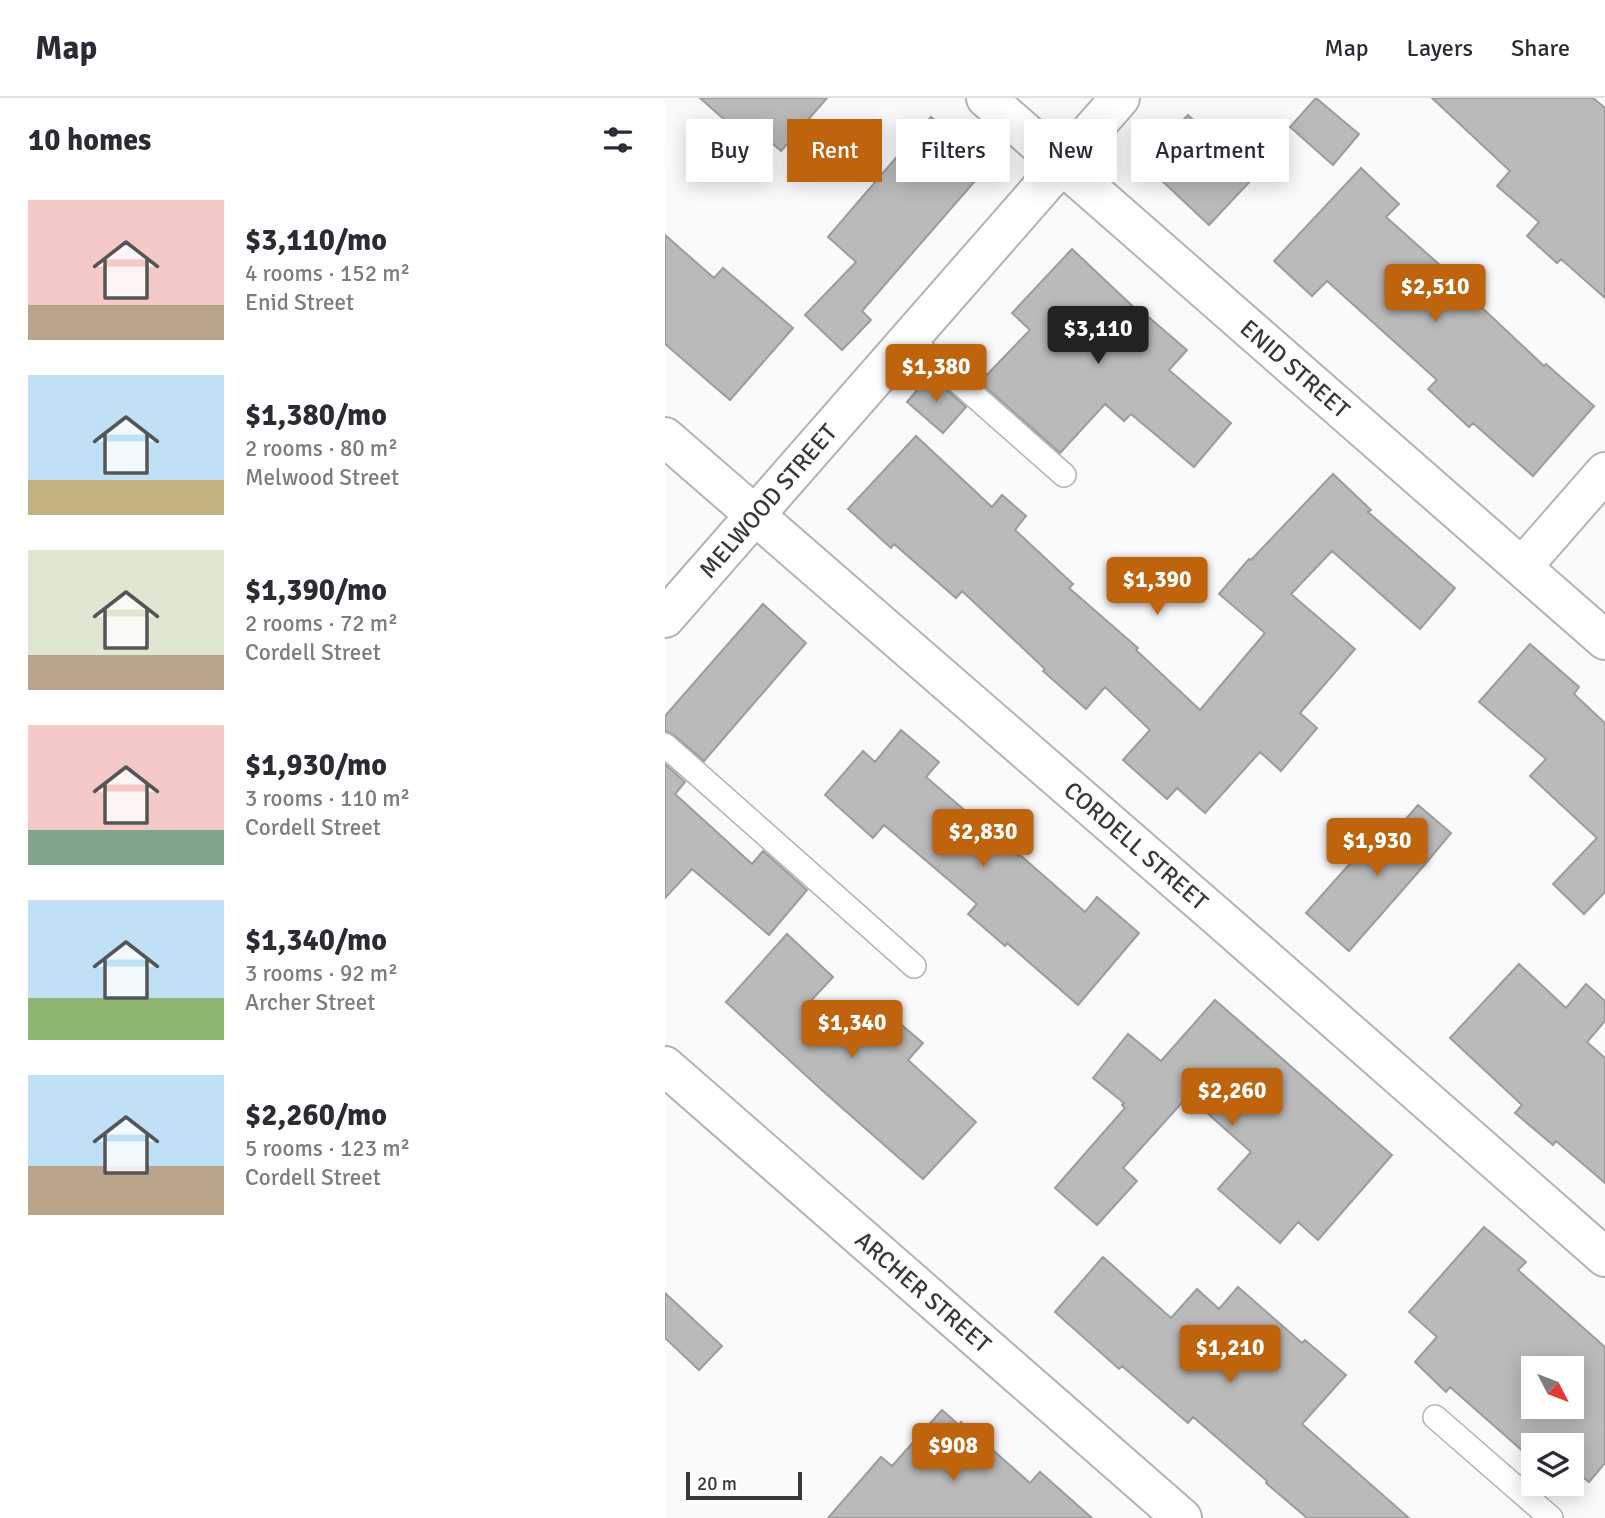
<!DOCTYPE html>
<html lang="en">
<head>
<meta charset="utf-8">
<style>
  :root { --surface:#fff; --page:#f7f7f7; --text:#2b2b33; --muted:#7c7c81; --line:#e1e1e2; --accent:#bf640c }
  body { margin:0; font-family:Signika,sans-serif; background:var(--page); color:var(--text); height:100vh; display:flex; flex-direction:column; font-size:26px; white-space:nowrap }
  * { box-sizing:border-box; margin:0 }
  p { font-size:23px; color:var(--muted) }
  .icon { flex:none; width:38px; height:38px; fill:none; stroke:currentColor; stroke-width:2; stroke-linecap:round; stroke-linejoin:round }
  .map { position:relative; flex:1; overflow:hidden }
  .details { display:flex; flex-direction:column; background:var(--surface); width:665px }
  .details>* { flex:none }
  .banner { position:absolute; left:21px; top:21px; width:665px; height:63px; display:flex; gap:14px }
  .needle { width:46px; rotate:132deg }
  .tools { position:absolute; left:856px; top:1258px; display:grid; gap:14px }
  .tools a { display:grid; place-items:center; width:63px; height:63px; border-radius:0px; background:var(--surface); box-shadow:0 4px 18px #0003; font-size:35px }
  .scale { position:absolute; left:21px; bottom:18px; width:116px; box-sizing:border-box; padding-left:7px; border:4px solid #383838; border-top:0; font-size:19px; line-height:24px; white-space:nowrap; color:#383838; -webkit-text-stroke:5px #fff; paint-order:stroke }
  .price { position:absolute; translate:-50% -60px; padding:0 16px; border-radius:7px; background:var(--accent); color:#fff; font-size:23px; line-height:46px; filter:drop-shadow(0 2px 4px #0008) }
  .price::after { content:''; position:absolute; left:50%; top:42px; width:21px; height:16px; margin-left:-10px; background:inherit; clip-path:polygon(0 0,100% 0,50% 100%) }
  .price.active { background:#222; color:#fff }
  ul { padding:0; list-style:none }
  li { display:flex; align-items:center; gap:21px; height:175px; padding:0 28px }
  li span { display:grid; place-items:center; flex:none; width:196px; height:140px; border-radius:0px; color:#555 }
  li>.icon { margin-inline-start:auto }
  span .icon { width:84px; height:84px; fill:#fffc; stroke-width:1 }
  li b { font-size:30px }
  h2 { display:flex; justify-content:space-between; align-items:center; height:84px; padding:0 28px; font-size:30px }
  .pill { padding:0 24px; border-radius:0px; background:var(--surface); box-shadow:0 4px 18px #0003; font-size:24px; line-height:63px }
  .pill.active { background:var(--accent); color:#fff }
  header { display:flex; align-items:center; gap:42px; box-sizing:border-box; height:98px; padding:0 35px; background:var(--surface); border-bottom:2px solid var(--line) }
  header strong { font-size:33px }
  nav { display:flex; gap:38px; margin-inline-start:auto; font-size:24px }
  main { display:flex; flex:1; min-height:0 }
  .map>svg:first-child { display:block }
</style>
</head>
<body>
<header>
<strong>Map</strong>
<nav><a>Map</a><a>Layers</a><a>Share</a></nav>
</header>
<main>
<section class="details">
<h2>10 homes<svg class="icon" aria-label="filters" viewBox="0 0 24 24"><path d="M4 7h16M4 17h16"/><circle cx="9" cy="7" r="2"/><circle cx="15" cy="17" r="2"/></svg></h2>
<ul>
<li><span style="background:linear-gradient(#f6c9c9 75%,#b9a48a 0)"><svg class="icon" aria-label="home" viewBox="0 0 24 24"><path d="M3 11l9-7 9 7M6 9v11h12V9"/></svg></span><div><b>$3,110/mo</b><p>4 rooms · 152 m²</p><p>Enid Street</p></div></li>
<li><span style="background:linear-gradient(#bfe0f5 75%,#c2b280 0)"><svg class="icon" aria-label="home" viewBox="0 0 24 24"><path d="M3 11l9-7 9 7M6 9v11h12V9"/></svg></span><div><b>$1,380/mo</b><p>2 rooms · 80 m²</p><p>Melwood Street</p></div></li>
<li><span style="background:linear-gradient(#dfe7d0 75%,#b9a48a 0)"><svg class="icon" aria-label="home" viewBox="0 0 24 24"><path d="M3 11l9-7 9 7M6 9v11h12V9"/></svg></span><div><b>$1,390/mo</b><p>2 rooms · 72 m²</p><p>Cordell Street</p></div></li>
<li><span style="background:linear-gradient(#f6c9c9 75%,#7fa58c 0)"><svg class="icon" aria-label="home" viewBox="0 0 24 24"><path d="M3 11l9-7 9 7M6 9v11h12V9"/></svg></span><div><b>$1,930/mo</b><p>3 rooms · 110 m²</p><p>Cordell Street</p></div></li>
<li><span style="background:linear-gradient(#bfe0f5 70%,#8fb573 0)"><svg class="icon" aria-label="home" viewBox="0 0 24 24"><path d="M3 11l9-7 9 7M6 9v11h12V9"/></svg></span><div><b>$1,340/mo</b><p>3 rooms · 92 m²</p><p>Archer Street</p></div></li>
<li><span style="background:linear-gradient(#bfe0f5 65%,#b9a48a 0)"><svg class="icon" aria-label="home" viewBox="0 0 24 24"><path d="M3 11l9-7 9 7M6 9v11h12V9"/></svg></span><div><b>$2,260/mo</b><p>5 rooms · 123 m²</p><p>Cordell Street</p></div></li>
</ul>
</section>
<div class="map">
<svg width="940" height="1420" viewBox="0 0 940 1420">
  <rect width="100%" height="100%" fill="#fafafc"/>
  <path fill="#bababb" stroke="#9c9c9e" stroke-width="2" fill-rule="evenodd" d="M35,0H162L116,53L107,45L79,78L43,46L62,24Z
    M651,0L694,36L668,67L625,29Z
    M767,0H928L940,10V200L896,161L892,165L862,138L874,124L832,88L845,73Z
    M523,17L589,79L544,127L478,65Z
    M266,19L323,68L197,213L206,222L177,252L140,217L191,164L163,139Z
    M696,70L734,106L721,119L795,185L793,187L879,268L881,266L929,308L868,378L808,325L804,329L763,291L772,282L662,183L647,198L609,163Z
    M0,137L49,180L58,170L128,230L65,302L0,246Z
    M407,151L477,217L479,215L522,252L504,272L566,325L529,369L466,316L459,323L440,306L395,355L315,284L365,232L347,215Z
    M265,277L301,309L278,335L242,304Z
    M251,338L327,409L337,397L361,418L350,432L408,486L404,490L473,550L471,552L535,612L600,535L554,496L584,461L586,462L668,376L706,412L703,414L790,490L755,531L667,453L626,496L690,551L635,615L652,630L616,673L595,654L540,715L512,690L502,701L458,662L485,632L440,589L421,611L378,573L380,571L297,493L291,500L229,446L226,450L183,411Z
    M98,506L141,545L39,663L9,637L0,633V618Z
    M865,546L914,589L909,596L940,625V794L919,816L888,786L932,740L865,678L881,661L814,604Z
    M236,632L274,664L261,679L353,758L355,757L420,814L432,799L474,835L413,907L342,845L340,848L303,816L312,806L219,727L208,740L160,697L198,653L210,664Z
    M0,666L20,684L10,696L87,766L98,753L142,792L104,837L27,771L0,800Z
    M753,707L786,735L756,771L684,853L641,815L714,733L723,742Z
    M122,836L168,879L142,907L188,949L219,912L258,945L243,962L311,1024L258,1081L159,994L61,904Z
    M854,866L901,910L921,886L940,903V923L922,944L940,960V1085L891,1043L888,1047L850,1015L857,1007L785,940Z
    M550,902L727,1057L653,1142L633,1124L615,1145L553,1091L586,1054L523,998L458,1070L472,1083L432,1127L390,1090L460,1010L457,1007L459,1005L428,980L463,936L496,963Z
    M819,1129L861,1164L853,1172L940,1249V1365L924,1384L913,1375L906,1383V1348H868V1362L785,1289L781,1294L750,1264L772,1239L744,1214ZM868,1270H906V1309H868Z
    M438,1159L506,1220L532,1191L554,1211L573,1189L637,1245L640,1242L681,1277L637,1326L744,1420H642L601,1385L602,1383L528,1319L523,1325L457,1268L454,1271L390,1214Z
    M0,1195L57,1248L34,1272L0,1240Z
    M277,1312L294,1327L296,1324L365,1385L375,1374L427,1420H163L216,1359L227,1368Z"/>
  <g fill="none" stroke-linecap="round" stroke-linejoin="round">
    <defs>
      <path id="lane" d="M245,241L399,377
        M0,647L249,868
        M770,1319L886,1420"/>
      <path id="street" d="M321,0L940,542
        M0,339L554,820L940,1159
        M857,469L940,374
        M0,520L455,0
        M0,968L517,1420"/>
    </defs>
    <use href="#lane" stroke="#b3b3b5" stroke-width="26"/>
    <use href="#street" stroke="#b3b3b5" stroke-width="42"/>
    <use href="#lane" stroke="#fff" stroke-width="23"/>
    <use href="#street" stroke="#fff" stroke-width="38"/>
  </g>
  <g text-anchor="middle" dominant-baseline="central" stroke-width="5" stroke-linejoin="round" paint-order="stroke">
    <g font-size="24" fill="#383838" stroke="#fff">
      <text transform="translate(630 271) rotate(41)">ENID STREET</text>
      <text transform="translate(103 403) rotate(-49)">MELWOOD STREET</text>
      <text transform="translate(471 748) rotate(41)">CORDELL STREET</text>
      <text transform="translate(258 1194) rotate(41)">ARCHER STREET</text>
    </g>
  </g>
</svg>
<div class="tools">
<a><svg class="needle" viewBox="-14 -14 28 28"><path d="M0-13l5 13h-10z" fill="#e53935"/><path d="M0 13l5-13h-10z" fill="#7c7c81"/></svg></a>
<a><svg class="icon" aria-label="layers" viewBox="0 0 24 24"><path d="M12 4l9 5-9 5-9-5zM3 14l9 5 9-5"/></svg></a>
</div>
<div class="scale">20 m</div>
<b class="price" style="left:770px;top:226px">$2,510</b>
<b class="price active" style="left:433px;top:268px">$3,110</b>
<b class="price" style="left:271px;top:306px">$1,380</b>
<b class="price" style="left:492px;top:519px">$1,390</b>
<b class="price" style="left:318px;top:771px">$2,830</b>
<b class="price" style="left:712px;top:780px">$1,930</b>
<b class="price" style="left:187px;top:962px">$1,340</b>
<b class="price" style="left:567px;top:1030px">$2,260</b>
<b class="price" style="left:565px;top:1287px">$1,210</b>
<b class="price" style="left:288px;top:1385px">$908</b>
<div class="banner">
<a class="pill">Buy</a>
<a class="pill active">Rent</a>
<a class="pill">Filters</a>
<a class="pill">New</a>
<a class="pill">Apartment</a>
</div>
</div>
</main>
</body>
</html>
